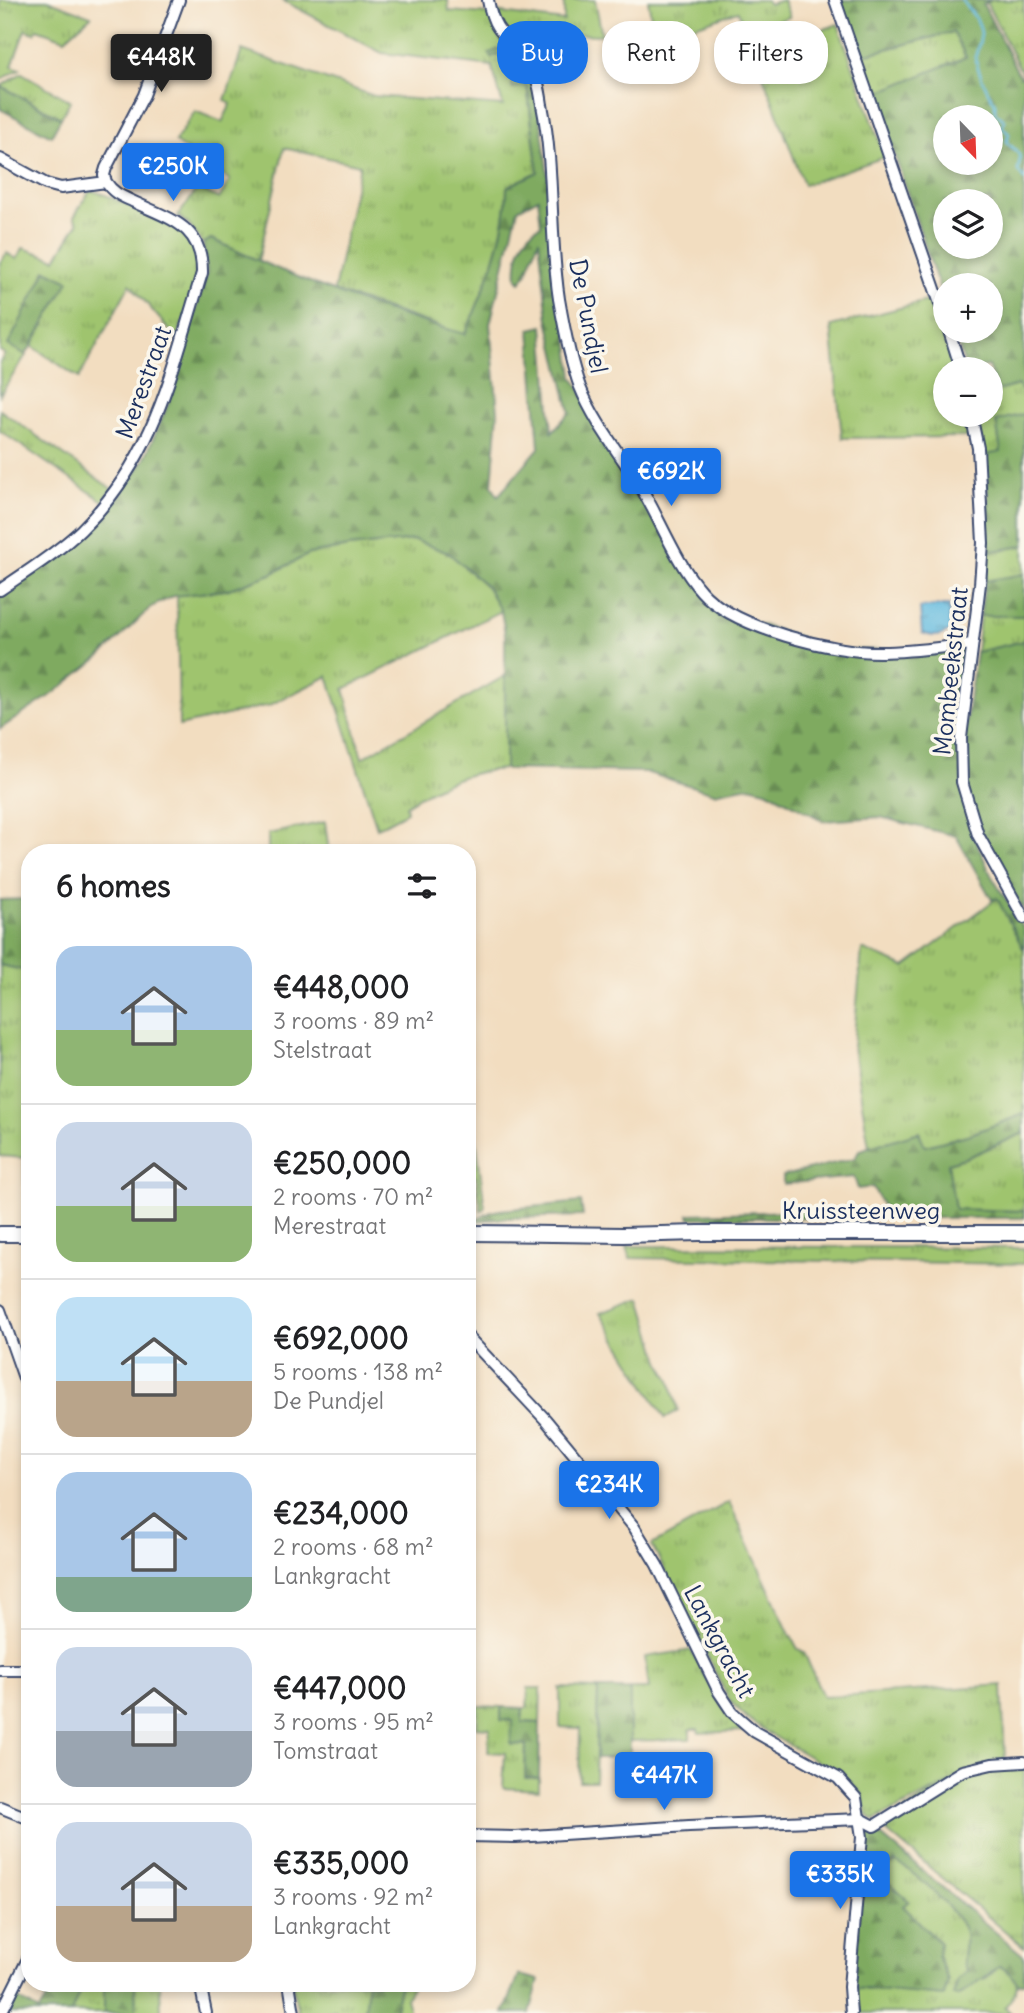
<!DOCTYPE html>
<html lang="en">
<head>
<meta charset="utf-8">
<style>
  :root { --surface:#fff; --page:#f2f2f2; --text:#202124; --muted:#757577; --line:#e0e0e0; --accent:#1a73e8 }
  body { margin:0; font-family:Delius,sans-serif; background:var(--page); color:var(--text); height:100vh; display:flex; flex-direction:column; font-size:26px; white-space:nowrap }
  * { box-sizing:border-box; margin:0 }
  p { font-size:23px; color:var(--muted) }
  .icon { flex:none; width:38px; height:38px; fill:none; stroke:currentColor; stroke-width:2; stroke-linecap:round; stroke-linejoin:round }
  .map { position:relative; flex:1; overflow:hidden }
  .drawer { position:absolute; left:21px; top:844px; width:455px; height:1148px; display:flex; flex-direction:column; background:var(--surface); border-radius:28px; box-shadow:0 4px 10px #0003 }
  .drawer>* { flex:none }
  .hud { position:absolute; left:497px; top:21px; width:422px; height:63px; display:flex; gap:14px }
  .needle { width:46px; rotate:157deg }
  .controls { position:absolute; left:933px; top:105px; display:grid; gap:14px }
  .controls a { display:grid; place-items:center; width:70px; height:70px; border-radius:50%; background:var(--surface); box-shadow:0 4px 10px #0003; font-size:35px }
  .price { position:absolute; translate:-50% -60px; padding:0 16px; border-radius:7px; background:var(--accent); color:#fff; font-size:23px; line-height:46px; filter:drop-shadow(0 2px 4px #0008) }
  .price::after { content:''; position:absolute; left:50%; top:42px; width:21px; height:16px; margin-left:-10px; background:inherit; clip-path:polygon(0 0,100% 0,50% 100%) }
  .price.active { background:#222; color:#fff }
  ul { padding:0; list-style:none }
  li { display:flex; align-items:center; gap:21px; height:175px; padding:0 35px }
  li+li { border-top:2px solid var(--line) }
  li span { display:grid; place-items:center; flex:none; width:196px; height:140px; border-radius:21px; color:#555 }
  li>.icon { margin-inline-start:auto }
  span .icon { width:84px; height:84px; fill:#fffc; stroke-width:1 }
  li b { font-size:30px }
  h2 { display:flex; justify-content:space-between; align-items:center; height:84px; padding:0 35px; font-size:30px }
  .chip { padding:0 24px; border-radius:28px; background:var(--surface); box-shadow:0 4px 10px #0003; font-size:24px; line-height:63px }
  .chip.active { background:var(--accent); color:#fff }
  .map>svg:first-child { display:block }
</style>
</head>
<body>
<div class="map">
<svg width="1024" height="2013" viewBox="0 0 1024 2013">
  <defs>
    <pattern id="grass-tufts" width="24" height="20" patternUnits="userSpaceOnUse" patternTransform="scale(1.75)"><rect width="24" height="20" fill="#9fc46e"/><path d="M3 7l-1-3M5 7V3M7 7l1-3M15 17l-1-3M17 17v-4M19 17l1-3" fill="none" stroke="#81a05e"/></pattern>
    <pattern id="forest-firs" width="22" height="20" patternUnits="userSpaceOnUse" patternTransform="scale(1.75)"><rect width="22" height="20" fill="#7faa61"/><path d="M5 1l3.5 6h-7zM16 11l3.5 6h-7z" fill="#678b53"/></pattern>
    <pattern id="water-ripples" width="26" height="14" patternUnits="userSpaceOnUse" patternTransform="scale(1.75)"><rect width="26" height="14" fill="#61badf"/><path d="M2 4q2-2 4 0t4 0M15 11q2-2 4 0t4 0" fill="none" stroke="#4f98b8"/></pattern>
  </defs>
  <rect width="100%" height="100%" fill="#fbf7ec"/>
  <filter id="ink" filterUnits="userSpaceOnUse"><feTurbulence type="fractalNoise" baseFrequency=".0143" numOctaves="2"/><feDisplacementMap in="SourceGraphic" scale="14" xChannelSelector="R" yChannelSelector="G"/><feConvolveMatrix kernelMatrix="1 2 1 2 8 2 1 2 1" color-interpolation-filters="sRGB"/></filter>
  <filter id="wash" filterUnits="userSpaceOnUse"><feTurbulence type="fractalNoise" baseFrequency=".00686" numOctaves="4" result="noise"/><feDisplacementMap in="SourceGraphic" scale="28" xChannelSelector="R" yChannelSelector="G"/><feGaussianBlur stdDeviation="1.57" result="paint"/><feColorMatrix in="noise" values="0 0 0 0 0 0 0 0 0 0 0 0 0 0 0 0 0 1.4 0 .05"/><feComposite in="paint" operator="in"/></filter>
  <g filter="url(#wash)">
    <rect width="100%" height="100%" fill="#f2ddc0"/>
    <path fill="url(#grass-tufts)" stroke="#5d7a66" stroke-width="2" d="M0,0H47L91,16L65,39L37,29L35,33L25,30L12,66L20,69L0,80Z
      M282,0H448L449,11L488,14L508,45L490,53L491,57L506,52L521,72L523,80L512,87L527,86L538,172L507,187C507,235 484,291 465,335L334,291L360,165L284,148L258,261L211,239L203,244L189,225L178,216L198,188L219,199L230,180L175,142L195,111L222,122L231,104L225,100L242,50L374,96L503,106L492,66L382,53Z
      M564,0H595L602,35L567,34L563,64H534L509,40L494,12L564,21Z
      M648,0H766L769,4L783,0L790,17L746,31L738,11L655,40Z
      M992,0H1024L1023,75L986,2Z
      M838,24L885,157L804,185L755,54Z
      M954,32L966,58L874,94L859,56Z
      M22,73L70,101L61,118L1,86Z
      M93,191C112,196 130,206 148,215C161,221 177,226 187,235C212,261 186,311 177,339L130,284L79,378L32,346L68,281L9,344L26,355L0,395V362L5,354L0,351V262L7,253L17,259L23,248L56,259L78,223L74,217L89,192Z
      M934,299L957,369H945V415H968L973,437L842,438L831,326Z
      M991,373L997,391L1019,385L1024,395V414L996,421L1001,452L985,455L976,415H990Z
      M0,410L112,489L103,501L0,431Z
      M414,540L449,553L487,587L501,611L344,689L362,758L505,676V769C467,771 437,785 406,805L407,812L377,828L328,676L270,705L179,726L177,595L226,590L271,574L309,554L349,547Z
      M1024,546V574L985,581L986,552Z
      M980,616H1024V641L976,652Z
      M325,822L329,852H268V834Z
      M997,898L1024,950V1114L971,1134L924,1147L919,1133L869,1147L853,1047L862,949L905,967Z
      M0,965L27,971V984L30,985V1196H25L24,1158L0,1156Z
      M475,1131L485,1208L481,1211L476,1176L467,1177V1132Z
      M1024,1133V1211L954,1210L948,1163L968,1157Z
      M627,1246L1024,1248V1264L630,1258Z
      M641,1298L661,1364L670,1380L678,1411L665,1418L600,1313Z
      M729,1502L788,1631L798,1649L804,1652L823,1697L1002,1685L1005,1760H996L874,1820L867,1815L861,1793L846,1778L770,1734L747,1718L729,1700L652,1545Z
      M691,1650L722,1706L744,1731L699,1733L698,1729H690V1739L630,1741V1689H649L645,1657Z
      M528,1688H541L540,1723L522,1722L523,1708H527Z
      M560,1688L598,1689L595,1781H579L580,1728L560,1727Z
      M478,1706L501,1707V1719L512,1720L526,1745L525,1777L539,1778V1790L503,1788L505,1753L488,1752L489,1728L477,1727Z
      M1024,1766V1947L884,1829L889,1820L963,1774L981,1769Z
      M896,1862C914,1872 961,1914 965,1933C967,1947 958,1958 967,1971L965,1974L984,1980L1000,1966C1024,1978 1019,1990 1005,2007L1011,2013H855L853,1988L879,1991L947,1980L938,1956L903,1906L908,1901L884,1879C884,1869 888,1866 896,1862Z
      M83,1983H104V2013H71Z
      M135,1983H160L161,2013H136Z
      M292,1983H368L365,2013H336L335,2010L323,2013H298Z
      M401,1983H413L406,1999L410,2013H394Z"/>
    <path fill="url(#forest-firs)" stroke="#4d6c60" stroke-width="2" fill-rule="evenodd" d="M839,0H992L983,4L1020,77L1024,75V395L1018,385L997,391L988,366L966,369L954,331H990V285H945V305L874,94L966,57L953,32L859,56ZM945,117H990V163H945ZM945,201H990V247H945Z
      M508,46L526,62L538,97L573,377L655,516L720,611L839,650L968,649L960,718L972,832L991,875L1024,929V950L997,898L992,900L956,836L880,817L824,821L766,790L749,786L714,793L645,772L505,769V633L501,611L487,587L449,553L414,540L349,547L309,554L271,574L226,590L174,596L151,607L102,655L54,693L0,729V596L87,532L118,497L144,460L169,402L207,273L203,244L211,239C292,277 378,311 465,334C484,291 507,235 507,187L538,172L527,86L512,88V81L523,80L521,72L506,52L491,57L489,53ZM538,198L541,225C521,235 515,258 517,279L520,282L526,275L539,239L548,320L570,412L552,432L543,326L530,329L539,448L498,496L492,485L498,412L490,324L518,209Z
      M0,86L61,118L51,136L0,109Z
      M46,270L69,281L26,355L8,345Z
      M1024,414V546L986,552L988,497L985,455L1001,452L996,421Z
      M1024,574V616H980L985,581Z
      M1024,641V911C1001,870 970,824 965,777C961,736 971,692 976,652Z
      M26,899L27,971L0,965V900Z
      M1024,1114V1133L968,1157L948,1163L955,1209L1024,1211V1218H690L689,1214L884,1209L873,1187L858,1189L854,1177L783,1184V1176L855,1158L859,1150L919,1132L925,1146L971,1134Z
      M581,1202L583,1216L506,1218L479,1221L477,1219L491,1212L500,1210Z
      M598,1689H630V1758H596Z
      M501,1707L523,1708L522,1722L540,1723L539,1778H525L526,1745L511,1744L512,1721L501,1720Z
      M869,1832L880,1835L1024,1956V1983L1018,1984L1011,1974L1000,1966L959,1996H953L958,1979L967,1971C958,1958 967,1947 965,1933C961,1914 914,1872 896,1862C888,1866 884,1869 884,1879L909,1901L903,1906L940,1943L938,1956L948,1980L944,1996L853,1988L865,1834Z
      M519,1975L539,1980L530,2013H504Z
      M72,1983H83L71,2013H7L15,1997L39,2011L55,1984L71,1990Z
      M104,1983H135L136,2013H104Z
      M368,1983H401L394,2013H365Z"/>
    <path fill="url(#water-ripples)" stroke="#3e749e" stroke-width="2" d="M935,606H949L950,631C940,637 933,637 922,633L920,608Z"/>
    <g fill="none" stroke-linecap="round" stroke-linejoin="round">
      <path stroke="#61badf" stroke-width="2.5" d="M962,0C969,11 980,19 981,33C981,40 977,48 976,55C974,64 989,96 995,102V112L1005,121L1002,127L1009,134L1006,142C1020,154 1022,153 1018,171L1024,179"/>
    </g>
  </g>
  <g filter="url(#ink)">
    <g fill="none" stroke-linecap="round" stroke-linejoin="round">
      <defs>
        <path id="minor" d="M488,0C495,38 508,34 528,60C537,72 540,90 542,105C555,169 549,235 559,299C564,328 570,360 580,387C594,422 620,454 640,486C660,519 676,563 701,591C733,628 834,653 882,652C912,652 942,647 972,644
          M835,0L945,318
          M0,159L46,184L61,188L106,182
          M106,182L104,175L106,168L144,95L179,0
          M949,331L961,369
          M971,415L978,448L983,543L980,584L961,738L962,782L978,835L1024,918
          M0,590C27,571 57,553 81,530C156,457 172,369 202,273C203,225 169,219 132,201C121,196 113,193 106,182
          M0,1310L30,1395
          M467,1336L545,1419L634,1527L657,1565L719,1692L733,1713L755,1732L838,1778L856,1798L862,1837L849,1987L851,2013
          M0,1670H30
          M0,1807L30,1819
          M467,1836L516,1837L689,1826L861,1819L874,1826L962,1771L992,1764L1024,1762
          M200,1983L206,2013
          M289,1983L294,2013
          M1,2013L30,1955"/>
        <path id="major" d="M473,1233L623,1235L699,1233H1024
          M0,1234H30"/>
      </defs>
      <use href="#minor" stroke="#3b496d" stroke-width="14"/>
      <use href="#major" stroke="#3b496d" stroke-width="18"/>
      <use href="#minor" stroke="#fff" stroke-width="10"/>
      <use href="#major" stroke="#fff" stroke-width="14"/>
    </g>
  </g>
  <g text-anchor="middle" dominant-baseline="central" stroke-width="7" stroke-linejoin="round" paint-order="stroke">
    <g font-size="24" fill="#1b2f5e" stroke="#fbf7ec">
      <text transform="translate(589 316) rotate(79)">De Pundjel</text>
      <text transform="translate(143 382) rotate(-70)">Merestraat</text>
      <text transform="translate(950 671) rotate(-84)">Mombeekstraat</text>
      <text x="861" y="1210">Kruissteenweg</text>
      <text transform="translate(720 1641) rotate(62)">Lankgracht</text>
    </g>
  </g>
</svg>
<div class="controls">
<a><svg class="needle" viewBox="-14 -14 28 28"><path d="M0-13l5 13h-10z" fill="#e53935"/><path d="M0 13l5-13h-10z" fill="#757577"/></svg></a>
<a><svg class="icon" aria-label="layers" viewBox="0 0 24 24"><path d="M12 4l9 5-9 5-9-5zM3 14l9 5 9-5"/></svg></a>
<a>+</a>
<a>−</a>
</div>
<b class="price active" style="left:161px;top:94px">€448K</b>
<b class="price" style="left:173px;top:203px">€250K</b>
<b class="price" style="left:671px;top:508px">€692K</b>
<b class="price" style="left:609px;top:1521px">€234K</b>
<b class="price" style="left:664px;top:1812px">€447K</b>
<b class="price" style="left:840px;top:1911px">€335K</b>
<div class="hud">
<a class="chip active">Buy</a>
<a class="chip">Rent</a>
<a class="chip">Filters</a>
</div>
<section class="drawer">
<h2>6 homes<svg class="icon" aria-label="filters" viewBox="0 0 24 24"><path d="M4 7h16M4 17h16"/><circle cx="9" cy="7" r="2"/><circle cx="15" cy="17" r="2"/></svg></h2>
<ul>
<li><span style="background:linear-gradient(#a9c7e8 60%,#8fb573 0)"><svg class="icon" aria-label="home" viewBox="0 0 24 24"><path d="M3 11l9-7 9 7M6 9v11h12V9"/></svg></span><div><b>€448,000</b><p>3 rooms · 89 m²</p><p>Stelstraat</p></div></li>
<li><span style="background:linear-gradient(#c9d6e8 60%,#8fb573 0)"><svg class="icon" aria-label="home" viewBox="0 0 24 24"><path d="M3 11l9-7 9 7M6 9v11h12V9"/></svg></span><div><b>€250,000</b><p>2 rooms · 70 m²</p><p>Merestraat</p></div></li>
<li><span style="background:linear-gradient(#bfe0f5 60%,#b9a48a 0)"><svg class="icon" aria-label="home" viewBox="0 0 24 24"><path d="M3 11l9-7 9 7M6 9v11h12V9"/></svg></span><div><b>€692,000</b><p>5 rooms · 138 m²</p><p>De Pundjel</p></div></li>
<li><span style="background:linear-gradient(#a9c7e8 75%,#7fa58c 0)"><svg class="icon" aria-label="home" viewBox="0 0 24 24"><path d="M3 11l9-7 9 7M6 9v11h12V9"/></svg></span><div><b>€234,000</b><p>2 rooms · 68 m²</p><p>Lankgracht</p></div></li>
<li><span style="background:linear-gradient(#c9d6e8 60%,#9aa5b1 0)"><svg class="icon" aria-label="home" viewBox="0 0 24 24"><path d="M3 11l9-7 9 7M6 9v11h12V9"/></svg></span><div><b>€447,000</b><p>3 rooms · 95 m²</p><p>Tomstraat</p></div></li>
<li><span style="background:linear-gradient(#c9d6e8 60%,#b9a48a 0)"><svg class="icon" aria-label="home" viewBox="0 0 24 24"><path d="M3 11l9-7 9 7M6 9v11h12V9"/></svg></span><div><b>€335,000</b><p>3 rooms · 92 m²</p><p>Lankgracht</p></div></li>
</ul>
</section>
</div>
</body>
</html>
